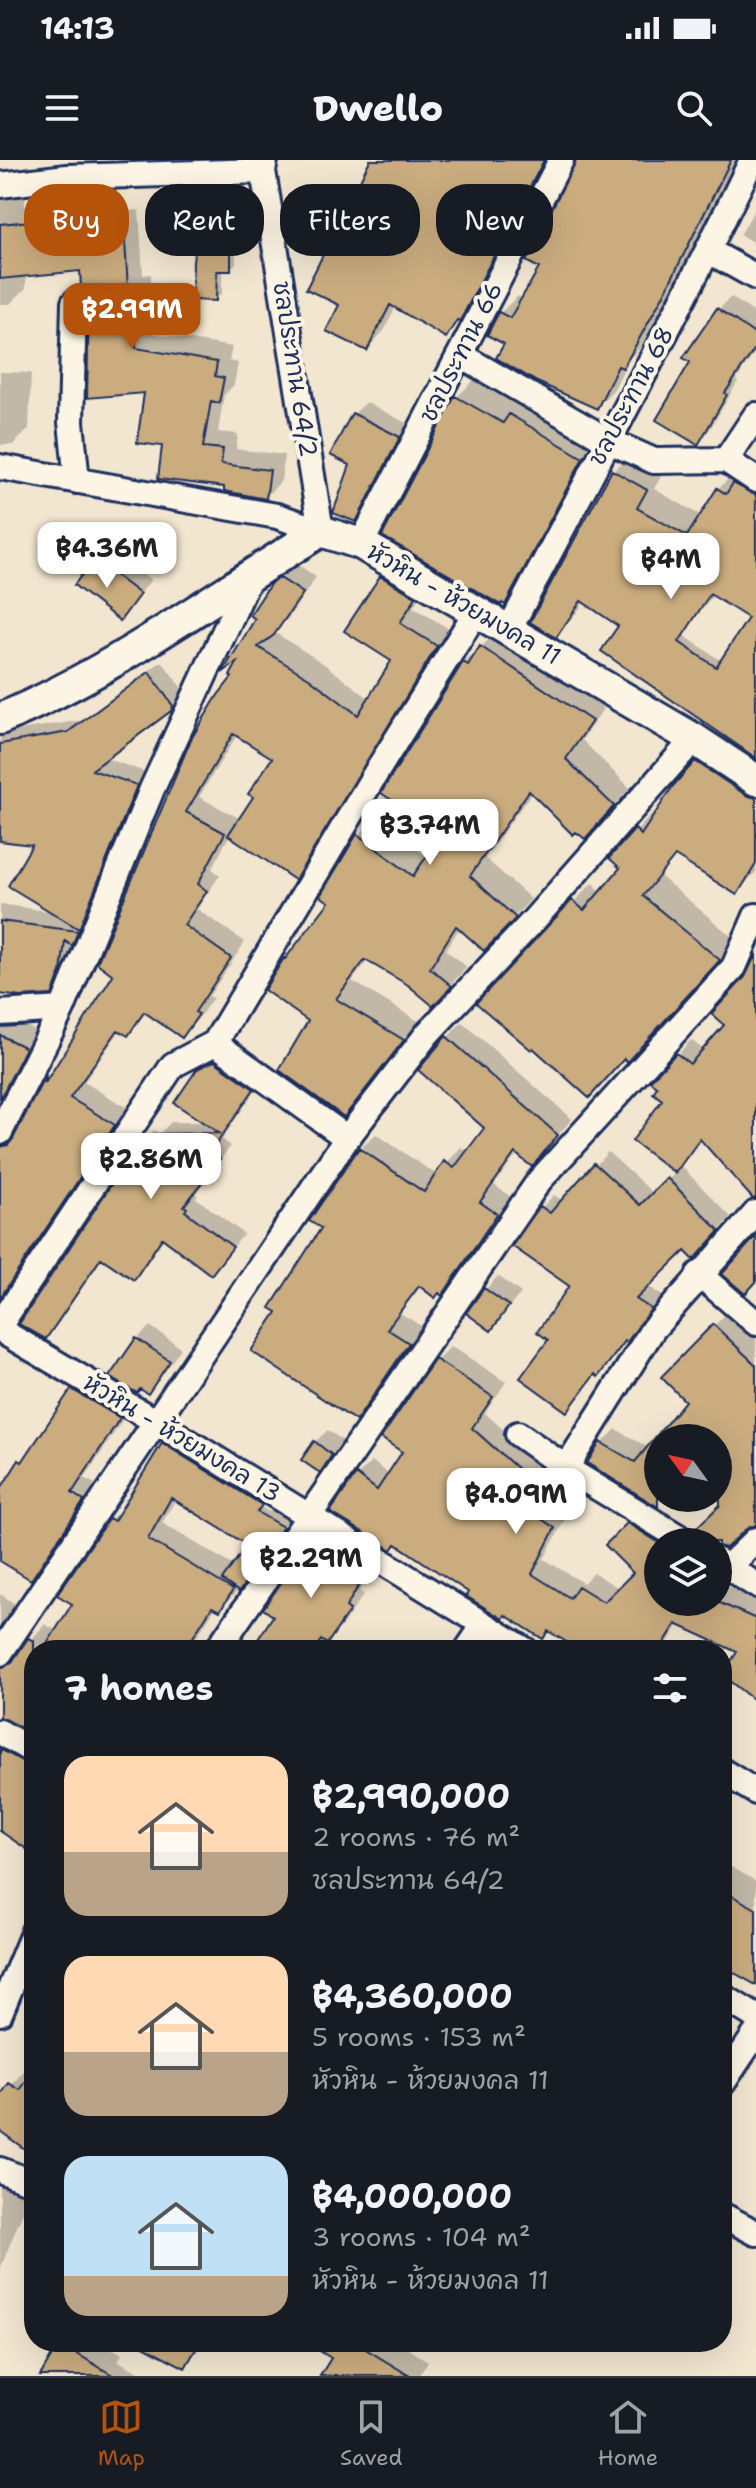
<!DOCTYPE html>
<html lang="en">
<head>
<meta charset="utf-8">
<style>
  :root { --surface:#171b24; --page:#242831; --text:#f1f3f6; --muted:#9ea1a6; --line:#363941; --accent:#b45309 }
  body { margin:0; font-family:"Shantell Sans","Playpen Sans Thai",sans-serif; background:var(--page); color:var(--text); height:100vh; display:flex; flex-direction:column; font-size:30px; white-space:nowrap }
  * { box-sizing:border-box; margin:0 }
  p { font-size:26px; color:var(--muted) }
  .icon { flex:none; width:44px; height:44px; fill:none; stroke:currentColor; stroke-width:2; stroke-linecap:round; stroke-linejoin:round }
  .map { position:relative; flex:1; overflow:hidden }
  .sheet { position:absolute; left:24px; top:1480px; width:708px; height:712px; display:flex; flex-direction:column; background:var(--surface); border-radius:32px; box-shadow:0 8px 32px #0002 }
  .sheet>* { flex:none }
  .hud { position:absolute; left:24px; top:24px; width:708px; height:72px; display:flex; gap:16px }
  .needle { width:52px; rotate:303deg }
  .tools { position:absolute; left:644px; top:1264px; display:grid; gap:16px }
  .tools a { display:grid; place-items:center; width:88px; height:88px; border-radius:50%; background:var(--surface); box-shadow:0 8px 32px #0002; font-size:40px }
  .price { position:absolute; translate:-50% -68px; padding:0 18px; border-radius:16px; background:#fff; color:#222; font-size:26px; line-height:52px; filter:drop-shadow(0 2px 4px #0008) }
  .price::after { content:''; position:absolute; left:50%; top:48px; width:24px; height:18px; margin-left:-12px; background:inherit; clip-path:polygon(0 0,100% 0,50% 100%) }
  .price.selected { background:var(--accent); color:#fff }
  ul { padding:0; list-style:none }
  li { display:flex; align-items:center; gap:24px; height:200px; padding:0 40px }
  li span { display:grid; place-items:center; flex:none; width:224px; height:160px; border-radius:24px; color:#555 }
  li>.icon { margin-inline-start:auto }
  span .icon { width:96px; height:96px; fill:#fffc; stroke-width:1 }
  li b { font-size:34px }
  h2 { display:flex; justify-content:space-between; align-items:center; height:96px; padding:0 40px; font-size:34px }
  .chip { padding:0 28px; border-radius:32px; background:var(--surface); box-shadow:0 8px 32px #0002; font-size:28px; line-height:72px }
  .chip.selected { background:var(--accent); color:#fff }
  .status { display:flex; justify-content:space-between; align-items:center; height:56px; padding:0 40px; background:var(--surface); direction:ltr }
  .status svg { height:22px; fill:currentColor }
  header { display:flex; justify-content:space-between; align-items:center; height:104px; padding:0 40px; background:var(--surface); font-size:36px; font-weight:800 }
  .tabs { display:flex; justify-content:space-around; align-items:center; height:112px; border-top:2px solid var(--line); background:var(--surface); font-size:22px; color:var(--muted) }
  .tabs a { display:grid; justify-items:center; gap:4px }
  .tabs .selected { color:var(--accent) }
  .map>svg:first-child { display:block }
</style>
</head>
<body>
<div class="status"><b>14:13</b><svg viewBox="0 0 49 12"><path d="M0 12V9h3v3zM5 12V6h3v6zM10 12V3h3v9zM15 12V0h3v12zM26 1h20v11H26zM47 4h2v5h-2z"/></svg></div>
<header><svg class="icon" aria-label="menu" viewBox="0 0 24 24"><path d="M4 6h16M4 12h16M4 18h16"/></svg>Dwello<svg class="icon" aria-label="search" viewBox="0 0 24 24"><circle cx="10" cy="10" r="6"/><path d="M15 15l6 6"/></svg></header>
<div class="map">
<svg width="756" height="2216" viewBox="0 0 756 2216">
  <rect width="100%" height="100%" fill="#f2e6d1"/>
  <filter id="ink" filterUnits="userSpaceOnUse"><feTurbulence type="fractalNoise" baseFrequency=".0125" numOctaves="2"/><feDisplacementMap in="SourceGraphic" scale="16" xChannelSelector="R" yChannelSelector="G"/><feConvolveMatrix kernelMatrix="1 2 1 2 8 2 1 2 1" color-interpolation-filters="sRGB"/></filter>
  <g filter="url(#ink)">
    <path fill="#0003" fill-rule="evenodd" d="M373,0H551L477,142L445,176L396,146L384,171L366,189L342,144Z
      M578,0H738L680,116L640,188L628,200L614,229L597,247L506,183L500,153L518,136L524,139L542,108Z
      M25,34V49L67,45L68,54L139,50L143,115L151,114V173L232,187L229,201L238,203L234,225L224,235L218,272L238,274L236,289L284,295L281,321L266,337L226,326L164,285L146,231L91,143L82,108L26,114V128L10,144H0V35Z
      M208,46L229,49L225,80H236V103L230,109H222V133L216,139L202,52Z
      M756,47V84L740,75Z
      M731,137L756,154V191L736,220L738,221L710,269L697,282L693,202L718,150Z
      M0,212L31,213L29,269L13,285H0Z
      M479,215L603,275L527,420L505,442L457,237Z
      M366,242L410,265L367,347L355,359L352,304L354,254Z
      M632,293L664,311L654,329L702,356L718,329L737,310L756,307V500L751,458L715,434L692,459L658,458L756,524V596L621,466L585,441L574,456L556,475L613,311Z
      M108,387L151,420L120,458L95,400Z
      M396,402L430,421L413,447L451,470L310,702L295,717L230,674L212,709L220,715L197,749L245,782L209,836L213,838L197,860L182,876L147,852L128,874L121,869L84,922L129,949L2,1139L0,1150V853L39,872L10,971L19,972L48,915L61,902L116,815L273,425L297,404L316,417L289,457L274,472L324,504L370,539L394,500L381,417ZM237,575L275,597L241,659L199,637Z
      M499,470L607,543L582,580L630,628L585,677L532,632L485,698L531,739L501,771L460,767L446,790L467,807L433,843L409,824L368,800L352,821L420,862L361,938L344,955L311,861L332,742L359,675L376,658L428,698L445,673L464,503Z
      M162,501L185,533L170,549L105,598L148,613L87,768L78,776L75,795L66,817L51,833L0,832V744L54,752L35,683L0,679V573L83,560Z
      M715,584L756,611V712L736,732L677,695L660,716L737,781L645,881L533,885L479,843L592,723L602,732L623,707L612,698L654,652L657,654L696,602Z
      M756,800V1037L702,978L680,1005L731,1057L707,1084L685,1088L647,1125L662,1136L611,1202L597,1213L567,1250L550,1180L571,1125L541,1048L554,1035L563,1041L608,992L654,1034L676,1012L635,980L665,940L677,895L691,880L705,891L727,864Z
      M462,862L572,959L532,1004L518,993L494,1025L511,1037L457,1118L442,1133L422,1125L400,1153L423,1167L371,1243L356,1259L280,1151L360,989L376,974L437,1015L461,987L468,992L486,967L447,878Z
      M227,889L265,916L222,979L231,986L194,1033L198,1035L196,1038L244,1074L211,1113L164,1078L146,1105L134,1118L103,1097L58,1164L45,1177L142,983L154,970L159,974L171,962H205L198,911L212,897Z
      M498,1116L521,1133L491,1169L469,1153L486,1129Z
      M729,1151L756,1177V1365L745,1367L718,1384V1382H704L723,1345L715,1338H718V1278H658V1328L589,1303L602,1283L616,1269L649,1288L687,1241L663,1217Z
      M150,1166L181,1188L160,1219L148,1232L137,1179Z
      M451,1186L506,1222L485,1253L548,1310L531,1329L568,1354L544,1399L583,1423L594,1413L620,1429L636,1413L608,1385L642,1350L697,1382H658V1442H718V1422L756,1439V1537L740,1492L680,1463L663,1490H584L550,1469L471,1431L397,1383L333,1351L358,1315L372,1301L390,1315L405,1292L437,1200Z
      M87,1215L134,1242L85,1318L98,1326L46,1402L30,1417L0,1398V1321L6,1324L21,1301L34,1288L72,1230Z
      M179,1269L297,1352L254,1414L220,1449L216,1447L191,1485L199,1490H34V1574L0,1555V1477L2,1485L14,1494L22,1490L45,1464L57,1471L74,1443L60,1434L111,1359L127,1344L165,1283V1287L269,1352L271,1348L165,1283ZM176,1339L250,1385L234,1406L162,1363Z
      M328,1270L344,1282L320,1311L315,1282Z
      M330,1363L381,1394L359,1431L364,1434L342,1466L327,1481L325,1479L318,1490H253L275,1456L315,1378Z
      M0,1434L17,1445L0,1474Z
      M0,1557L2,1565L34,1585V1685L0,1669Z
      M722,1702L756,1721V1823L722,1804Z
      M28,1906L34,1911V1994L0,1969V1939Z
      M0,2014L33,2027L0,2109Z
      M63,2182H102L122,2194L118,2201L146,2216H42Z
      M142,2182H205L185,2206Z
      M309,2182H397L428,2201L419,2216H322L334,2197Z"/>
    <path fill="#caac7f" stroke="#1b2f5e" stroke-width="2" fill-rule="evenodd" d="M370,0H544L460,161L457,160L446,178L390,145L367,191L326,171L339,145L306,129Z
      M576,0H731L663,136L623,208L618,206L597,249L537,222L496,198L504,184L487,175L499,152L510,158L539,108L526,101Z
      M200,51L224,54L220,85H231V111H217L216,141L192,140L193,101Z
      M52,59L53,69L124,64L128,129H136V188L217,202L215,216L224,218L219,243L211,241L203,287L223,289L221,304L270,310L266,339L224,331V327L158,319L162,286L137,283L144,233L87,238L89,143L81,127L80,111L0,119V64Z
      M717,148L756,175V187L725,233L727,235L698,285L656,260L690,202L683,198Z
      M455,236L503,263L509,254L583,298L505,445L502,443L501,445L382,376Z
      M352,253L400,277L356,362L333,353L350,305L330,295Z
      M612,310L647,330L637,348L687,376L717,328L726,334L733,323L756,335V598L601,491L618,466L581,441L556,478L530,462ZM710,434L748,458L716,507L679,482Z
      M94,399L140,434L120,461L74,425Z
      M380,416L416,437L400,463L437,486L295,720L228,675L253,637L248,634L272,598L233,574L186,652L225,673L198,724L207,731L184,765L231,798L195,852L199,854L182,878L144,852L128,876L118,870L70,938L115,965L0,1138V987L8,985L13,979L46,914L45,923L113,815L97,803L191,579L218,535L232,517L230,516L238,501L222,513L255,459L250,455L271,423L280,418L303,433L274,475L258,487L309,518L358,555L391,501L344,471Z
      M480,486L592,561L566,599L614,646L585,679L576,672L573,675L529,631L470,716L516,758L484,791L456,766L430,808L452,826L433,846L408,825L365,800L336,839L404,880L344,957L279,910L308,861L264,830L284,798L285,799L329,742L320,736L357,674L413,716L442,674L381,633L463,502L468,505Z
      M149,512L173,546L171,551L92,610L137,625L79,769L8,726L32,685L0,681V584L68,572Z
      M695,601L746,635L756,638V704L737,735L675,696L643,736L720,800L627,902L624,899L589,938L533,888L531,890L476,843L572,740L584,750L620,708L609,698L635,669L641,675L673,626Z
      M0,761L78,771L72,786L65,781L61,812L52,835L20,837L0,834Z
      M756,794V1038L753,1039L700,979L675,1013L632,981L662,940L653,933L657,927L650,921L676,893L690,904L724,865L711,854L745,817Z
      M0,875L26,888L0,939Z
      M446,876L558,975L532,1007L515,993L480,1042L497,1054L442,1136L439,1133L435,1138L419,1126L387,1169L409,1183L356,1261L251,1191L277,1152L270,1148L321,1068L309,1061L359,988L424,1032L444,1001L454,1008L484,968L418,910Z
      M214,901L254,929L211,992L220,999L184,1046L187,1048L185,1051L233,1087L211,1115L162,1078L134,1120L101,1098L46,1179L19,1164L140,981L146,986L156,974L219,973L174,943L197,909Z
      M594,1003L640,1045L667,1018L720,1071L694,1100L685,1091L636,1139L651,1149L627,1182L625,1181L598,1217L595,1214L567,1252L520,1218L548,1180L537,1172L569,1126L512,1086L540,1046L550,1053Z
      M756,1076V1122L745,1134L722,1114Z
      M484,1128L509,1146L491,1171L466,1153Z
      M713,1164L756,1205V1365L746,1369L726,1388L718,1386V1382H702L695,1369L720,1345L718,1278H658V1347L587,1303L600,1282L635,1302L685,1241L661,1217Z
      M136,1178L170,1201L148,1234L140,1229L137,1233L109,1217Z
      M435,1199L493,1237L472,1268L536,1325L519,1344L555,1368L532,1414L570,1438L578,1426L604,1442L633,1413L605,1385L627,1363L658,1382V1442H718L756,1459V1542L722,1515L737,1492L676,1464L660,1490H580L548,1471L543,1479L505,1455L503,1459L466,1436L468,1432L396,1384L392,1390L330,1352L356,1314L377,1330L402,1292L381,1278Z
      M71,1229L120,1258L72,1333L84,1341L31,1420L0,1401V1330L19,1300L22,1302Z
      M314,1281L332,1295L320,1313L301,1300Z
      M162,1283L262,1345L257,1352L283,1367L239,1432L222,1420L247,1385L171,1338L148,1379L233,1430L220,1451L212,1447L185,1490H43L72,1444L57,1435L109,1358L114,1361Z
      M313,1376L368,1410L346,1447L350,1450L327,1484L321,1480L314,1490H251L273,1456L263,1449Z
      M28,1478L34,1481V1575L0,1557V1508L12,1502Z
      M0,1589L34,1607V1694L0,1671Z
      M722,1730L756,1749V1825L722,1806Z
      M34,1911V1996L0,1971V1936L9,1923L20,1930Z
      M136,2182H200L185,2208Z
      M305,2182H354L410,2216H320L331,2198Z
      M59,2183L114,2216H40Z"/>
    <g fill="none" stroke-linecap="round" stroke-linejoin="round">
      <defs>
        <path id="minor" d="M0,25L67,17L263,11
          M709,91L756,117
          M74,143L71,262L77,321
          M460,195L607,280L654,301L726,300L756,255
          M726,300L756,320
          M0,307L277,356L321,371L263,11L265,0
          M361,384L561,0
          M509,470C590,314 676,159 752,0
          M0,853L62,849
          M215,883L377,611L476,452
          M0,972L62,849L152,629L251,414
          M699,1114L756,1163
          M0,1165L173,905L215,883L347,978L428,873L533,761L694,579
          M0,1170L155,1261L525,1490
          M518,1274L572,1312L687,1382
          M566,1308L653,1169L756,1053
          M718,1401L756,1425
          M728,1407L756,1380
          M217,1490L539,1021L734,807L756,756
          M467,1490L484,1465
          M0,1493L347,978
          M0,1572L34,1592
          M722,1611L756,1632
          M722,1836L756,1857
          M0,1853L34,1771
          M722,1924L756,1873
          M0,2010L34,2023
          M722,2055L756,2073"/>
        <path id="tertiary" d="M0,559C115,511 215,435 321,371L361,384L694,579L756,620"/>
      </defs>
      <use href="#minor" stroke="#1b2f5e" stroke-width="30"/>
      <use href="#tertiary" stroke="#1b2f5e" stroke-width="36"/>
      <use href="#minor" stroke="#fcf5e5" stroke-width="24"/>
      <use href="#tertiary" stroke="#fcf5e5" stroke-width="30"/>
    </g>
  </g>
  <g text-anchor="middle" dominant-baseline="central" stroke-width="8" stroke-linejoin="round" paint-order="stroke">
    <g font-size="24" fill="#1b2f5e" stroke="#fcf5e5">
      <text transform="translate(461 192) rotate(-63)">ชลประทาน 66</text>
      <text transform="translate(295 209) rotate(81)">ชลประทาน 64/2</text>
      <text transform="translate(631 236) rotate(-62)">ชลประทาน 68</text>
      <text transform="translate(464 444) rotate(30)">หัวหิน - ห้วยมงคล 11</text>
      <text transform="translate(182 1278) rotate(31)">หัวหิน - ห้วยมงคล 13</text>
    </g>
  </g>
</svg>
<div class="tools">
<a><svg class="needle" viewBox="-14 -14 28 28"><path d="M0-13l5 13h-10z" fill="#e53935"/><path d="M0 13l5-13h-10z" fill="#9ea1a6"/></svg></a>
<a><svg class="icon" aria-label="layers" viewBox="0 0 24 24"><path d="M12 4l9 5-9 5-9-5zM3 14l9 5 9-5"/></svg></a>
</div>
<b class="price selected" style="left:132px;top:191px">฿2.99M</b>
<b class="price" style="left:107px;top:430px">฿4.36M</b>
<b class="price" style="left:671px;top:441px">฿4M</b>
<b class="price" style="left:430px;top:707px">฿3.74M</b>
<b class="price" style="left:151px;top:1041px">฿2.86M</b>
<b class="price" style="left:516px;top:1376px">฿4.09M</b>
<b class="price" style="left:311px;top:1440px">฿2.29M</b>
<div class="hud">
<a class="chip selected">Buy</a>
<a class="chip">Rent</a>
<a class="chip">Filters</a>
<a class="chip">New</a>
</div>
<section class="sheet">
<h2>7 homes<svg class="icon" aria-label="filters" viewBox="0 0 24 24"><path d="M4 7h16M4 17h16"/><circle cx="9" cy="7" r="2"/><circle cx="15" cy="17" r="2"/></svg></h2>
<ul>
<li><span style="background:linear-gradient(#ffd9b3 60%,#b9a48a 0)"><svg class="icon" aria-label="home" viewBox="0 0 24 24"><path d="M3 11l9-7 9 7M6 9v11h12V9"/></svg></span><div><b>฿2,990,000</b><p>2 rooms · 76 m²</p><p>ชลประทาน 64/2</p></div></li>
<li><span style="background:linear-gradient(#ffd9b3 60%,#b9a48a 0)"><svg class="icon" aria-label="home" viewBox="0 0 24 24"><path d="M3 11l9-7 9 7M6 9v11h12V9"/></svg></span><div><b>฿4,360,000</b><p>5 rooms · 153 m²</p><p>หัวหิน - ห้วยมงคล 11</p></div></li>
<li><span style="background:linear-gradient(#bfe0f5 75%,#b9a48a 0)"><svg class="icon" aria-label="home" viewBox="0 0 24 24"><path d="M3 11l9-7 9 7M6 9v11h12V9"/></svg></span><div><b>฿4,000,000</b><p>3 rooms · 104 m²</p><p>หัวหิน - ห้วยมงคล 11</p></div></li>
</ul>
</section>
</div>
<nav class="tabs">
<a class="selected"><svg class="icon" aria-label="map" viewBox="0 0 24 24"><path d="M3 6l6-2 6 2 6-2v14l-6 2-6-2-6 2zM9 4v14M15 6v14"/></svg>Map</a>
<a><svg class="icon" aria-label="saved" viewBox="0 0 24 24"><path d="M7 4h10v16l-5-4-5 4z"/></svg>Saved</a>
<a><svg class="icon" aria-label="home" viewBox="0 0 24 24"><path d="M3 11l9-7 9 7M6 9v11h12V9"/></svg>Home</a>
</nav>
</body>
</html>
